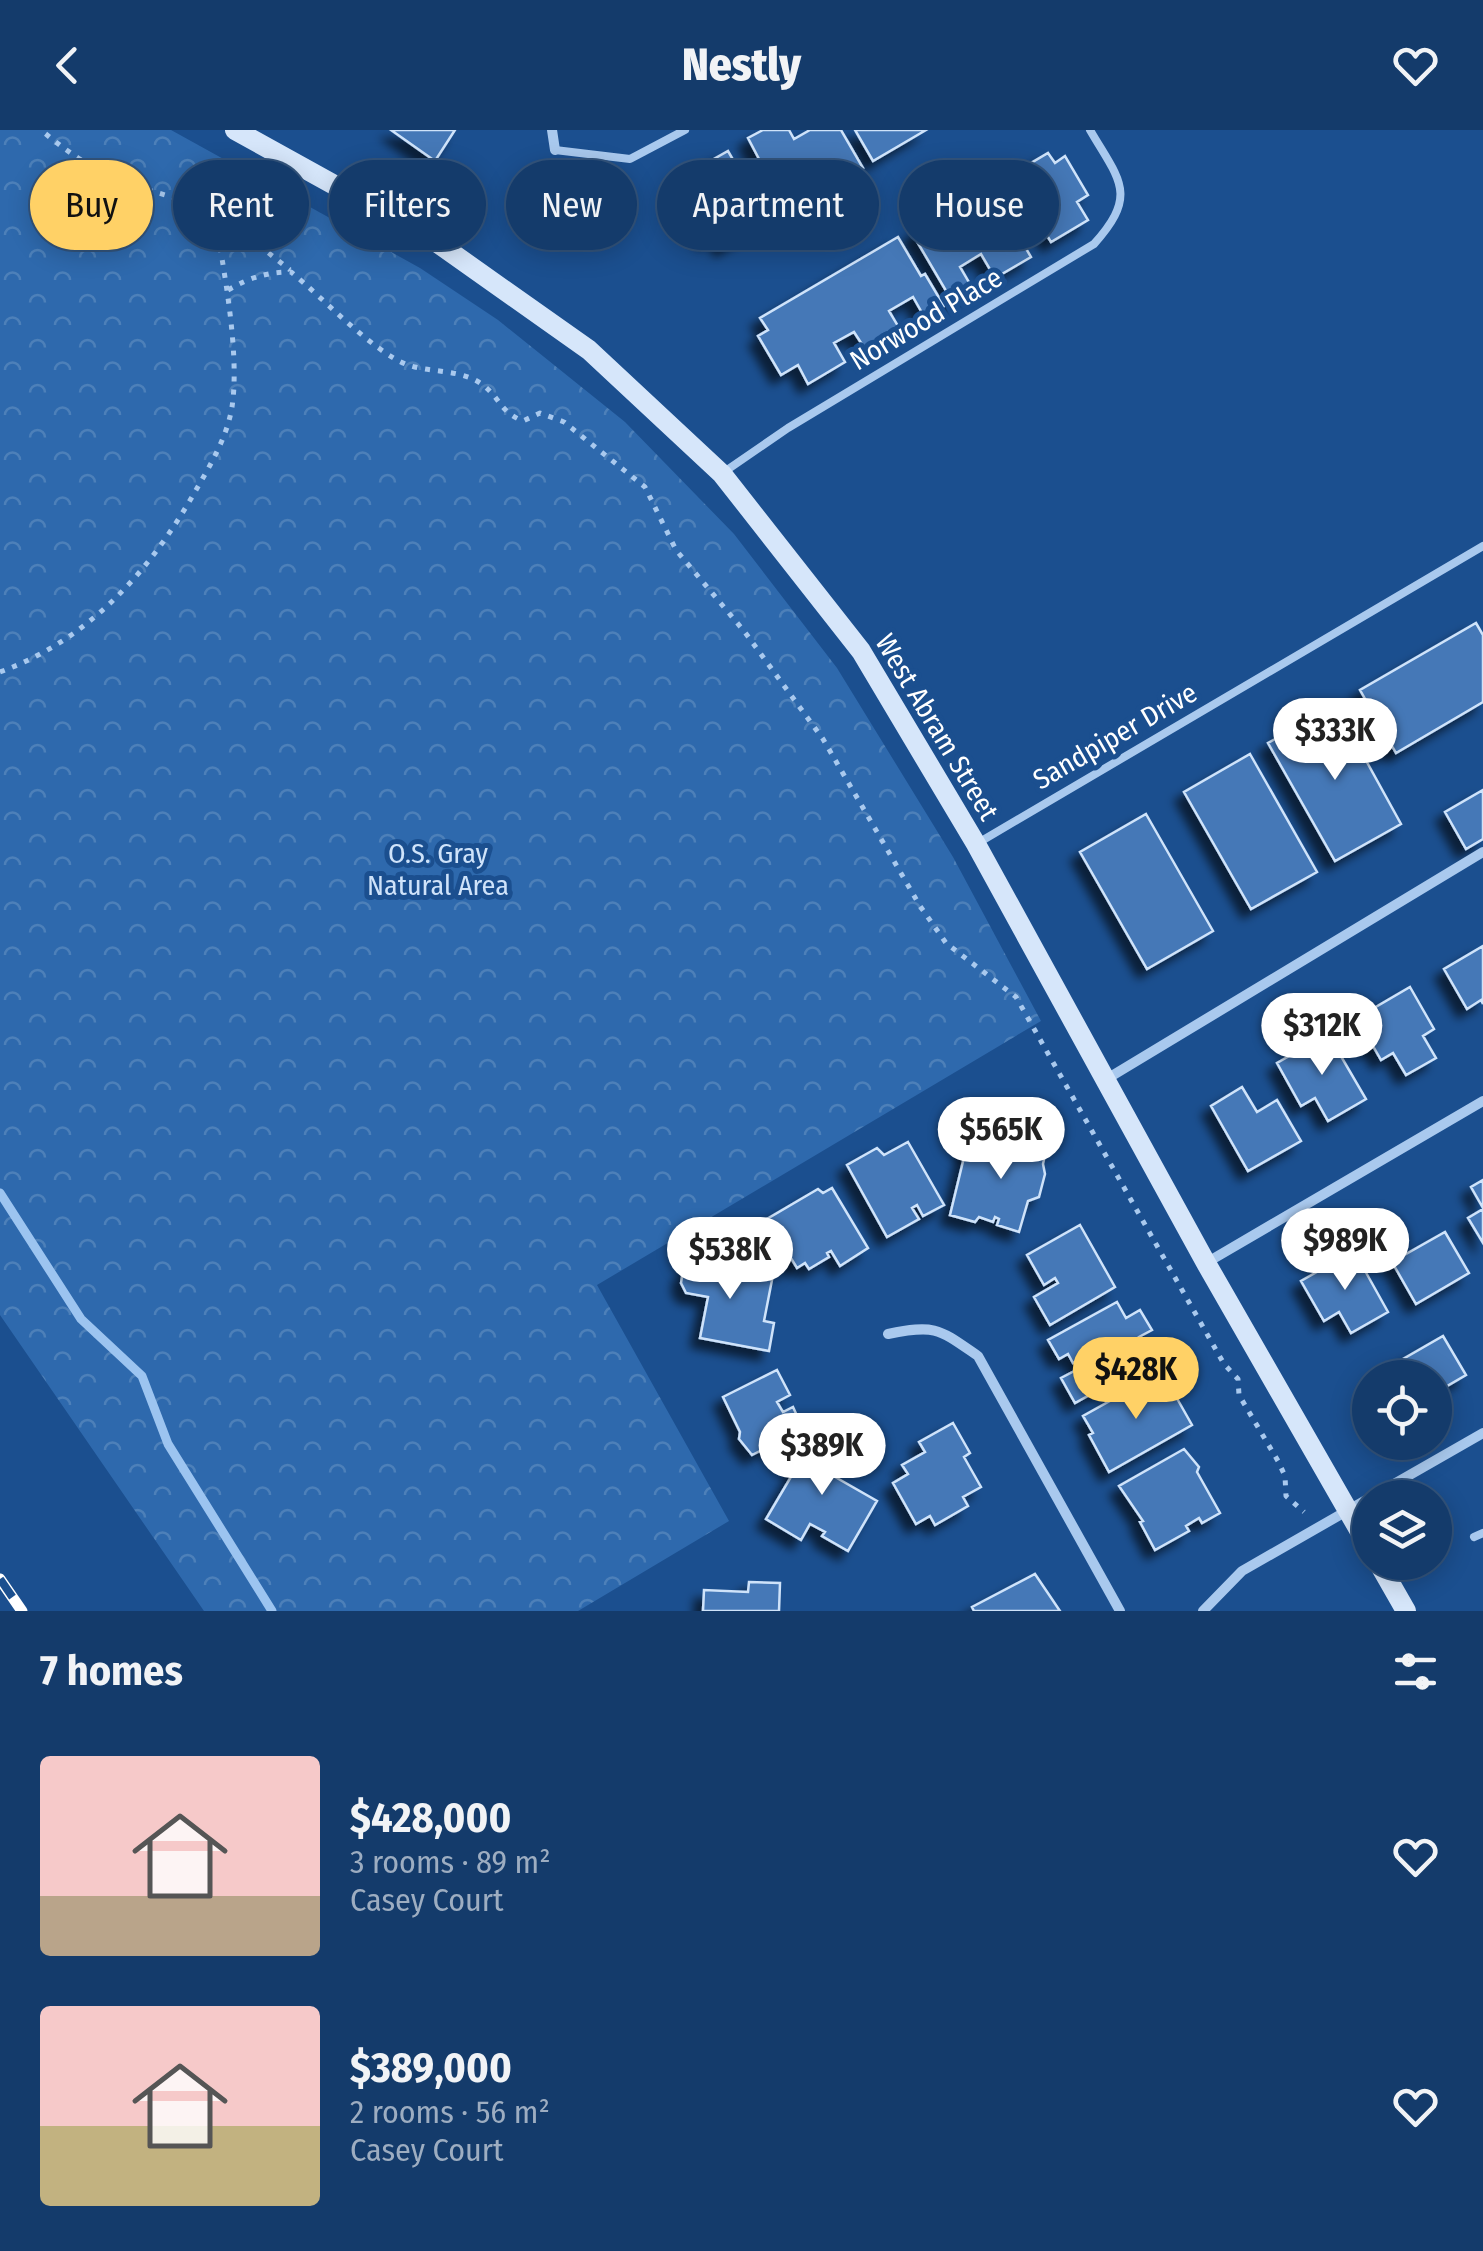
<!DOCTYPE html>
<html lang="en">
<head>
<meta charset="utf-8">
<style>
  :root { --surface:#143b6b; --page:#214673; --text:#f1f3f6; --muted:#9dadc1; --line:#33557e; --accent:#ffd166 }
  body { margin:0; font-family:"Fira Sans Condensed",sans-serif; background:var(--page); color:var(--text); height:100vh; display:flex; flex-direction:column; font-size:38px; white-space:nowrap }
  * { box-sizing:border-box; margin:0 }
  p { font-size:32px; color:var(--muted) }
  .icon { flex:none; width:55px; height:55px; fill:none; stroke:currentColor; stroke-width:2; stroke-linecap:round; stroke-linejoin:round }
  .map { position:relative; height:1481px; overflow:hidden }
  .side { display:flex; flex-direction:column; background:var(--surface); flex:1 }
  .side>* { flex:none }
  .top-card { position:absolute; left:30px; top:30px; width:1425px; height:90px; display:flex; gap:20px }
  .tools { position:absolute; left:1352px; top:1230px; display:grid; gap:20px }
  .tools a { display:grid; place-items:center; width:100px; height:100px; border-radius:50%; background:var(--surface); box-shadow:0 5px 25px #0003,0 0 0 2px var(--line); font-size:50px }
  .price { position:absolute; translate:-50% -85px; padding:0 22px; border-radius:35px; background:#fff; color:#222; font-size:32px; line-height:65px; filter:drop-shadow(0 2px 5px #0008) }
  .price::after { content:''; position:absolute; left:50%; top:60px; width:30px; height:22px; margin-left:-15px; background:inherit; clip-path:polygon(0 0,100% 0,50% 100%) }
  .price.on { background:var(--accent); color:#111 }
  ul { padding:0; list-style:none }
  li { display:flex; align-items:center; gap:30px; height:250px; padding:0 40px }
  li span { display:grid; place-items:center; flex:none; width:280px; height:200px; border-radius:10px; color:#555 }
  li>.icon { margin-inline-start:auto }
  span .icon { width:120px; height:120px; fill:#fffc; stroke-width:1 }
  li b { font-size:42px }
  h2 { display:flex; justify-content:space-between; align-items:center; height:120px; padding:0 40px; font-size:42px }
  .chip { padding:0 35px; border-radius:45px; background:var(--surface); box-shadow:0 5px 25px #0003,0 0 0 2px var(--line); font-size:35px; line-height:90px }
  .chip.on { background:var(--accent); color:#111 }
  header { display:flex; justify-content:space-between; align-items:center; height:130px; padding:0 40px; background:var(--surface); font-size:45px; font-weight:800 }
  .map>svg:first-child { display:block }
</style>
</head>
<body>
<header><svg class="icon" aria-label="back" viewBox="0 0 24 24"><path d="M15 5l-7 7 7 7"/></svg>Nestly<svg class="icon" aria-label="heart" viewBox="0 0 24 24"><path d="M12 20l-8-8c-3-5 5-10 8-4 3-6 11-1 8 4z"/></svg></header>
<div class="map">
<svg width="1483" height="1481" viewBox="0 0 1483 1481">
  <defs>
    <pattern id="forest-crowns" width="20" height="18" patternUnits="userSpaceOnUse" patternTransform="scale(2.5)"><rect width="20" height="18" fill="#2e69ad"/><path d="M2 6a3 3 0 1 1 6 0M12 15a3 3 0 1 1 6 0" fill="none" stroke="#4d80b9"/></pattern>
    <filter id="shadow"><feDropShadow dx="-9" dy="9" stdDeviation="5" flood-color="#0009"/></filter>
  </defs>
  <rect width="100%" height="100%" fill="#1b4f8f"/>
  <path fill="url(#forest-crowns)" d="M0,0H171L420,138L498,190L625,292L734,404L837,538L953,727L1041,891L597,1155L729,1391L578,1481H204L0,1185Z"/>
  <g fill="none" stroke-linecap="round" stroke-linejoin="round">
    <path stroke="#9cc4f0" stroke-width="9" d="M0,1063L81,1189L142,1246L168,1314L272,1481"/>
  </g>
  <path fill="#4478b7" stroke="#cfe3fa" stroke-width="2.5" filter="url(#shadow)" d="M391,0H455L435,31Z
    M763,0H789L794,9L810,0H841L863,38L724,117L717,104L707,110L685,71L702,61L691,42L728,21L739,40L759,29L748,8Z
    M855,0H926L873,31Z
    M1048,23L1055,33L1065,26L1088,65L1077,72L1088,90L1051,112L1038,91L1017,103L1031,127L995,148L981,124L960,137L973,159L952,171L912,103Z
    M898,107L921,146L925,144L944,176L925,188L913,167L889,181L901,201L867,222L854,202L834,213L845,232L808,254L798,235L781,245L758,206L768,200L760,188Z
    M1476,493L1483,505V572L1396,623L1360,560Z
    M1336,576L1401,694L1335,731L1268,613Z
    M1250,624L1317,742L1251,779L1184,662Z
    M1483,660V709L1466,719L1445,682Z
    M1146,684L1213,801L1147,839L1080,722Z
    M1483,816V874L1481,870L1467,879L1444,839Z
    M1410,857L1434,899L1423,906L1436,928L1406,945L1393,923L1381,930L1357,888Z
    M1328,904L1366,969L1328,991L1315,968L1301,976L1277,933Z
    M1242,957L1257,982L1277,970L1301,1011L1248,1041L1211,976Z
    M1011,1003L1048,1012L1043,1034L1045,1044L1039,1067L1028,1071L1019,1102L997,1095L999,1089L995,1087L993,1092L979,1087L975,1092L950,1085L967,1015L1006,1025Z
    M908,1012L944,1075L923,1086L917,1075L912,1078L919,1089L887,1107L847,1035L877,1018L884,1025Z
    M1483,1050V1078L1471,1057Z
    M832,1058L868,1118L840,1136L831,1121L827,1123L829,1127L809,1139L805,1133L797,1138L767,1089L818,1059L823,1063Z
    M1483,1079V1113L1468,1088Z
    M1080,1095L1115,1157L1050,1195L1034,1167L1058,1153L1055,1148L1044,1155L1027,1125Z
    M1445,1102L1469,1143L1416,1174L1392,1132Z
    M696,1115L724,1121L721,1140L772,1150L764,1191L774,1193L769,1221L700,1208L708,1167L686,1163L681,1153L683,1141L691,1139Z
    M1354,1121L1388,1182L1351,1203L1339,1182L1324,1191L1301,1151Z
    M1117,1172L1126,1188L1140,1180L1152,1200L1139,1207L1152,1230L1075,1273L1061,1248L1082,1237L1078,1230L1073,1233L1068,1224L1059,1229L1048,1210Z
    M1443,1206L1466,1245L1435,1263V1248H1379L1377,1244Z
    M777,1240L790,1265L777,1272L783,1282L793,1277L803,1299L752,1325L739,1309L740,1302L723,1267Z
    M1162,1242L1192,1295L1109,1342L1089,1305L1093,1303L1083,1286Z
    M953,1293L970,1323L964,1327L981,1357L963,1367L968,1376L935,1395L930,1386L916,1394L893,1353L908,1344L902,1335L925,1322L919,1312Z
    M818,1301L845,1317L830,1344L877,1371L848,1421L822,1406L825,1402L810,1394L801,1410L766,1389Z
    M1184,1319L1199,1337L1197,1342L1220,1383L1202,1393L1199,1388L1186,1396L1189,1401L1155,1420L1140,1392L1143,1391L1119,1356Z
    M1035,1444L1060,1481H974L972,1477Z
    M749,1452L780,1453L779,1481H703L704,1460L748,1462Z"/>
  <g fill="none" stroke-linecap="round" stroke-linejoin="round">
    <path stroke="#a9c9ee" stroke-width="5" stroke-dasharray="5 8" stroke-linecap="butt" d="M215,87L231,93L290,140
      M228,160C249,148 266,142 291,142C321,166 374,223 408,235C432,243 462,239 483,255C501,269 500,282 523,291L540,283L564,292L645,357L676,420L744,501L823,609L920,776L946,813L1016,867L1224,1234L1238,1249L1239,1265L1278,1331L1285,1346L1286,1366L1304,1382
      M0,542C90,509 150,441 196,360C211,334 227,307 232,277C240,224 224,141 215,87C181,65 157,65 121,51C91,39 65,20 41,0"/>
    <path stroke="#a9c9ee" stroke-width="8" d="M555,20L630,29L685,0
      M724,342L788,298L1094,114C1139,64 1119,50 1090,0
      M978,713L1483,416
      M1474,1407L1483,1403"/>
    <path stroke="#a9c9ee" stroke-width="10" d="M552,0L555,20
      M1105,950L1483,722
      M1206,1133L1483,971
      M888,1204C936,1194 939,1199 978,1226L1120,1481
      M1203,1481L1242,1441L1483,1303"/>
    <path stroke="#d6e6fa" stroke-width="20" d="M235,0L432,109L589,220L722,344L861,521L976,714L1206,1133L1370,1419
      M1378,1432L1406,1481"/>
    <defs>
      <path id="rail" d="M0,1449L22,1481"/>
    </defs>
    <use href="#rail" stroke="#fff" stroke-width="11"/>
    <use href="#rail" stroke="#1b4f8f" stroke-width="8" stroke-dasharray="22" stroke-linecap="butt"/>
  </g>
  <g text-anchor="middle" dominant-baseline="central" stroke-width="10" stroke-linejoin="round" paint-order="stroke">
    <g font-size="28" fill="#fff" stroke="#1b4f8f">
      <text transform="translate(926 189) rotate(-31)">Norwood Place</text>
      <text transform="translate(937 597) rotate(59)">West Abram Street</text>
      <text transform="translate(1115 606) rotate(-30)">Sandpiper Drive</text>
    </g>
    <g font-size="28" fill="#cfe3fa" stroke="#1b4f8f">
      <text x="438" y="723">O.S. Gray<tspan x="438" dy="32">Natural Area</tspan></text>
    </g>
  </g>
</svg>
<div class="tools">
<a><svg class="icon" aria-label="locate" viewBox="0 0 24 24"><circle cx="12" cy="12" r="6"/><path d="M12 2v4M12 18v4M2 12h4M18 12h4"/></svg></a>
<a><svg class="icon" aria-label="layers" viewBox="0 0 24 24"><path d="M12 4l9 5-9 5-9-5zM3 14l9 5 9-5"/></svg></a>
</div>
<b class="price" style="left:1335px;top:653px">$333K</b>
<b class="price" style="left:1322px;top:948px">$312K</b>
<b class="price" style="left:1001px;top:1052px">$565K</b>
<b class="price" style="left:1345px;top:1163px">$989K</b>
<b class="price" style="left:730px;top:1172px">$538K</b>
<b class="price on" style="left:1136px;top:1292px">$428K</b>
<b class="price" style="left:822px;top:1368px">$389K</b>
<div class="top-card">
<a class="chip on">Buy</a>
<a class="chip">Rent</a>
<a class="chip">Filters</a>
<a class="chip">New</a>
<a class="chip">Apartment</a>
<a class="chip">House</a>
</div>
</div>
<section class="side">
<h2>7 homes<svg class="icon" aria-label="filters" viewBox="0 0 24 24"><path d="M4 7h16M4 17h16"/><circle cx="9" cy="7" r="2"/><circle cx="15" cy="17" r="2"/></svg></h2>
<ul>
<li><span style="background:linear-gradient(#f6c9c9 70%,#b9a48a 0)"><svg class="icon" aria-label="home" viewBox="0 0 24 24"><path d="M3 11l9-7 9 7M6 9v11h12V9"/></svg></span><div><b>$428,000</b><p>3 rooms · 89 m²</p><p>Casey Court</p></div><svg class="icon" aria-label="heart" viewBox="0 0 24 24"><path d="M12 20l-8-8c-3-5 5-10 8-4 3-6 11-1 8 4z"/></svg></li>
<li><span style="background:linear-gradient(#f6c9c9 60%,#c2b280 0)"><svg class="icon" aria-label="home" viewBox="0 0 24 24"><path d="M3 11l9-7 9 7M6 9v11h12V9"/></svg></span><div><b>$389,000</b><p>2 rooms · 56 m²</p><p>Casey Court</p></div><svg class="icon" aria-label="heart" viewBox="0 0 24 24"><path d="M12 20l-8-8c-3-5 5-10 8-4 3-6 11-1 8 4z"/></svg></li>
</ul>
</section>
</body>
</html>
